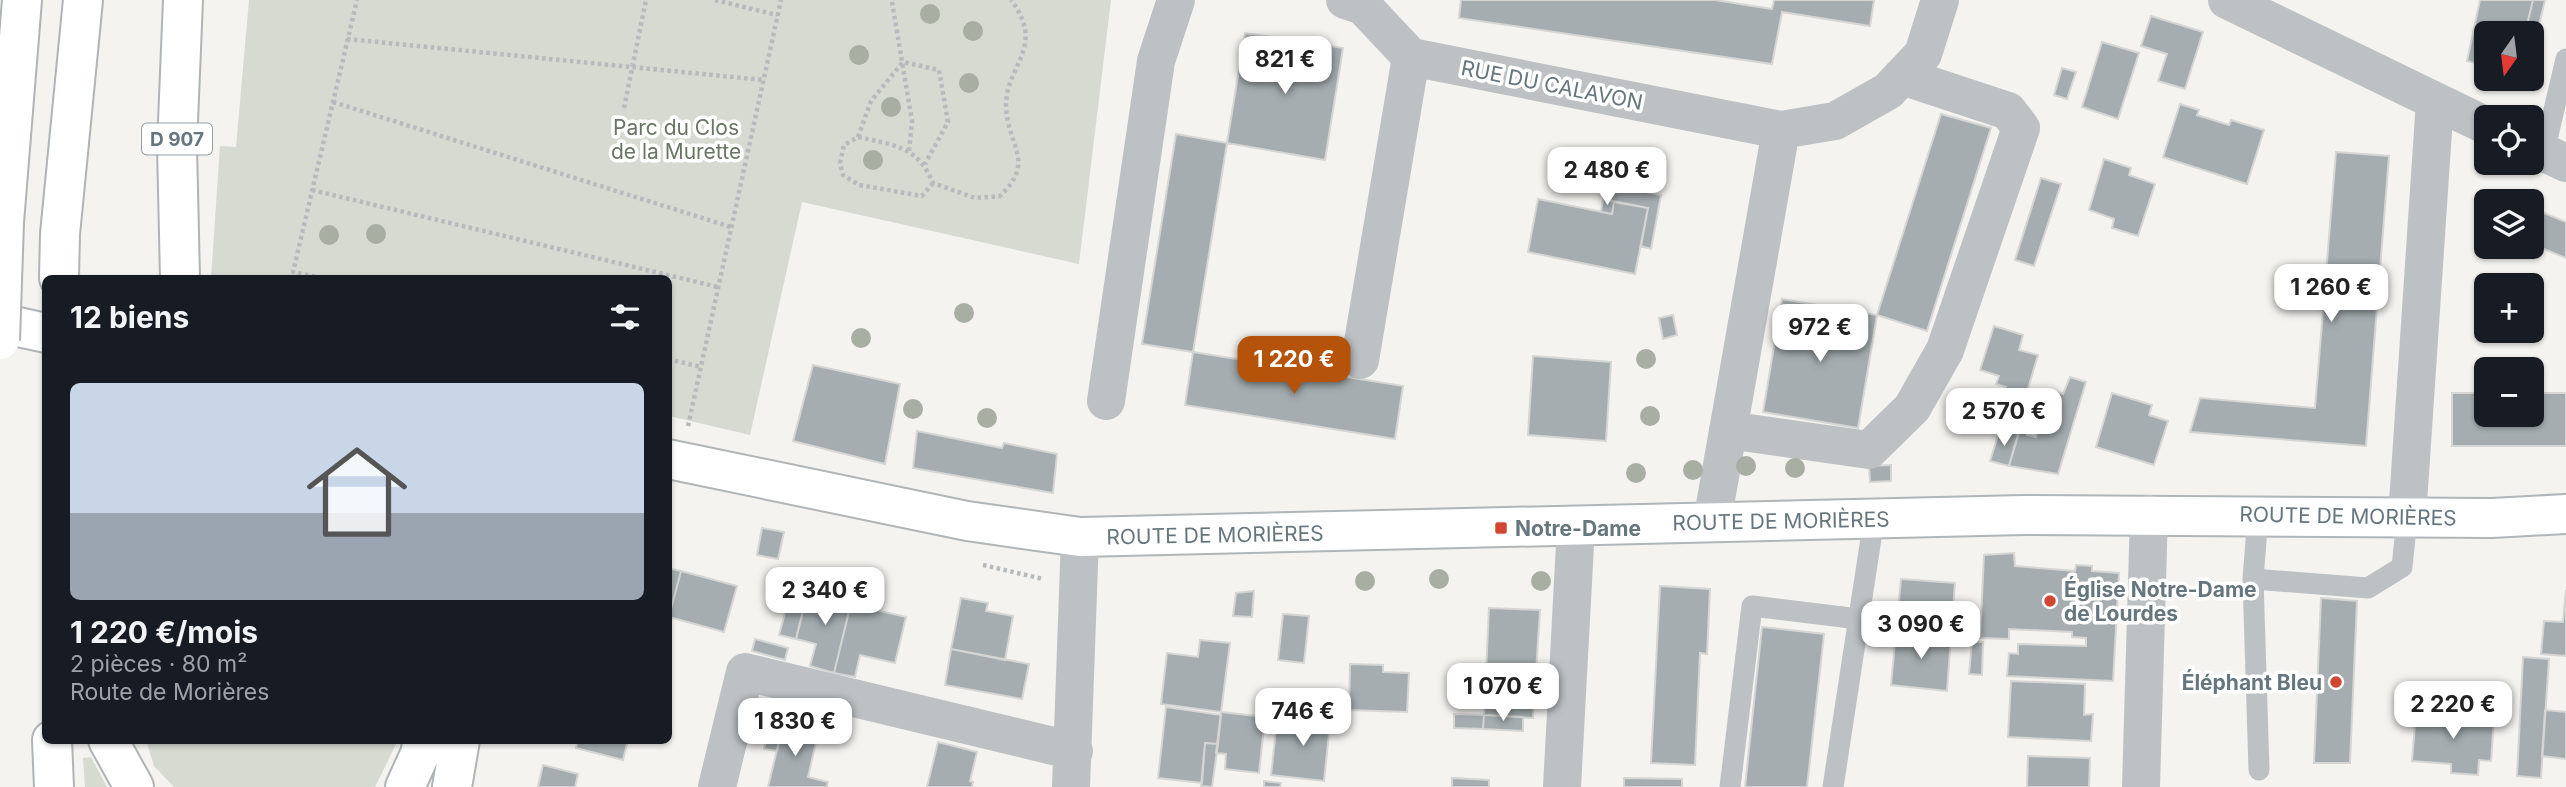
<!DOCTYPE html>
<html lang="fr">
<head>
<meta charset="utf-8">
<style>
  :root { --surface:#171b24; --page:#242831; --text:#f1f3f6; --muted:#9ea1a6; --accent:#b45309 }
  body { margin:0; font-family:Inter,sans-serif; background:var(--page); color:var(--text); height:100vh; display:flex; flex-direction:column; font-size:26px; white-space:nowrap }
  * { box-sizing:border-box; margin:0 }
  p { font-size:23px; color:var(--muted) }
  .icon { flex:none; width:38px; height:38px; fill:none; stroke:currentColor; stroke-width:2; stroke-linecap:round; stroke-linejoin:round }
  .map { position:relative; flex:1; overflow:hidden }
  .drawer { position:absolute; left:42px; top:275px; width:630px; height:469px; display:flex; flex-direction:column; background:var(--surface); border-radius:10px; box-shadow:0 2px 5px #0004 }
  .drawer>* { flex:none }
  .needle { width:46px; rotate:194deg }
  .tools { position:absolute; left:2474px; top:21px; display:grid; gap:14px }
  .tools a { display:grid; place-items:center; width:70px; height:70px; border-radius:10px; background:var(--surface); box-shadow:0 2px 5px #0004; font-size:35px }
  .price { position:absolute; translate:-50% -60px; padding:0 16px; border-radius:14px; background:#fff; color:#222; font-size:23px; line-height:46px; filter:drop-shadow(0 2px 4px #0008) }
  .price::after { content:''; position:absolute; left:50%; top:42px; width:21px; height:16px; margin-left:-10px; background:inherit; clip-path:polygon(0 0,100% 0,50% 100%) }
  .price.on { background:var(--accent); color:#fff }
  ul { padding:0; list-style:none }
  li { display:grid; align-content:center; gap:14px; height:371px; padding:0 28px }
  li span { display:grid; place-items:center; height:217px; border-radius:10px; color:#555 }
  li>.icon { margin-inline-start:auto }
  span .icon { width:126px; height:126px; fill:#fffc; stroke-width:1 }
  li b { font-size:30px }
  h2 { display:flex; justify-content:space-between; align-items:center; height:84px; padding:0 28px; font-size:30px }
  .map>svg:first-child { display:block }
</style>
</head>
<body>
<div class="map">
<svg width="2566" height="787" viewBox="0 0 2566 787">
  <rect width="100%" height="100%" fill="#f4f3f0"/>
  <path fill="#d6dad1" d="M249,0H1111L1079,264L802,202L750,435L669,416L668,278H211L220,146L236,147Z
    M146,740H398L375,787H174L154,766Z
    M91,757L107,787H85L83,758Z"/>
  <path fill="#a5adb0" stroke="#d5d5d3" stroke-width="2" d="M1461,0H1715L1772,9L1774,0H1874L1870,26L1782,12L1772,64L1459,18Z
    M2480,0H2533L2525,33H2487V66L2467,61Z
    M2533,0H2545L2536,38L2532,33H2525Z
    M2151,16L2203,32L2185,89L2158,81L2167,54L2141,46Z
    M1245,33L1343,48L1325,160L1227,143Z
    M2102,42L2139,53L2118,119L2082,107Z
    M2062,68L2076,72L2067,99L2054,95Z
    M2180,104L2199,110L2197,115L2229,125L2231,120L2264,130L2247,184L2163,157Z
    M1941,114L1991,128L1927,331L1877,315Z
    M1176,134L1227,143L1193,352L1142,344Z
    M2336,152L2389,156L2366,446L2190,432L2200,398L2315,408Z
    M2104,159L2131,168L2129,175L2155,184L2138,236L2112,228L2114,219L2089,210Z
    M2041,178L2061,184L2034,266L2015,260Z
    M1606,184L1661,195L1651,249L1641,246L1648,208L1603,199Z
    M2494,193L2515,201H2491Z
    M1538,199L1612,214L1614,202L1648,208L1635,274L1528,252Z
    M1603,199L1614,202L1612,214L1601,212Z
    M2532,208L2566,222V258L2532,244Z
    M1782,299L1877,315L1858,428L1763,412Z
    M1673,315L1677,335L1663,339L1659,318Z
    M1994,326L2023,335L2019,350L2038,355L2024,402L2003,397L2006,387L1996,384L1999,376L1980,370Z
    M1193,352L1403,386L1395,439L1185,405Z
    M1533,356L1611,362L1606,441L1528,435Z
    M813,365L900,384L885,464L793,441Z
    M2070,377L2086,382L2058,474L2009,466L2021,426L2029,428L2027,435L2036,437L2053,391L2063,394Z
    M2112,393L2152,405L2149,415L2168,421L2154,465L2096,447Z
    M2452,393H2487V415H2532V393H2566V446H2452Z
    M2000,429L2018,434L2009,466L1990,461Z
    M917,431L1002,448L1004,443L1057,454L1053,493L913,468Z
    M1891,465V481L1870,482L1869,466Z
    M762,528L784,532L778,559L757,555Z
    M2014,553L2015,566L2075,571L2076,565L2092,566V571L2119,573L2113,681L2007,676L2009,653L2018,654V644L2086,646V638L2072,637V632L2009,629V639L1980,638L1984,555Z
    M668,568L681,571L669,617H668Z
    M681,571L737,586L724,632L669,617Z
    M1901,579L1955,583L1951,637L1896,632Z
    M810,584L828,589L826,597L808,592Z
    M1660,586L1710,589L1707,654L1700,653L1695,765L1651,763Z
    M828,589L853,595L834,673L810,666L816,644L796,639L808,592L826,597Z
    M2566,590V656L2541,654L2544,621L2563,622Z
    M1254,591L1252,617L1233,616L1236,593Z
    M853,595L878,601L876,610L906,617L895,663L860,655L855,677L834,673Z
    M961,598L988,603L986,611L1013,616L1005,660L951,649Z
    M2321,598L2357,601L2350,763H2314Z
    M787,606L803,610L796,639L779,635Z
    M1489,608L1540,610L1533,718L1484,715Z
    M1283,614L1309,616L1304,663L1278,660Z
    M1762,627L1824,634L1807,787H1745Z
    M1896,632L1951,637L1947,691L1891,685Z
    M755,639L788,648L785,660L752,651Z
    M1200,640L1230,643L1221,712L1161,704L1167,653L1198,657Z
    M1972,642H1983L1982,675L1969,674Z
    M951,649L1029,664L1022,699L945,685Z
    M2523,657L2549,659L2541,778L2517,776Z
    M1350,664L1383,665V672L1409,673L1407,712L1349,710Z
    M2011,681L2085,684L2084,715L2093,714L2091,741L2008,737Z
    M1166,707L1221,715L1218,744L1205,743L1202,783L1158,778Z
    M1297,710L1331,714L1324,781L1271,775L1276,730L1294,733Z
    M2545,710L2566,712V759L2542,756Z
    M1221,712L1265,717L1259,773L1225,769L1226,754L1216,753Z
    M2416,713L2494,719L2491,761L2479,760L2478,775L2451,773V764L2412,761Z
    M1454,714L1484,715L1483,729L1454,728Z
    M1484,715L1523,717V731L1483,729Z
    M772,718L784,721L777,751L764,749Z
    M784,721L819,729L808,777L828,782L827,787H768Z
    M578,740H628L623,760L576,748Z
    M938,742L977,752L970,781L973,782L972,787H927Z
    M1205,743L1218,744L1212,787L1201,786Z
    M2028,756L2090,758L2089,787H2027Z
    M543,765L578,774L575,787H538Z
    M1452,778L1489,780V787H1452Z
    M1624,778L1682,779V787H1624Z
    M1264,781L1281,783L1280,787H1264Z"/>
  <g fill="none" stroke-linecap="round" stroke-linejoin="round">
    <defs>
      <path id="secondary" d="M0,323L46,333
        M668,459L967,521L1080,537L2024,515L2492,518L2566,514"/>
      <path id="trunk" d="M4,222L22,0
        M59,278L60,234L83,0
        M180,278L177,146L183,0
        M52,740L54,787
        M108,740L134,787
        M405,787L420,754L423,740
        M452,787L460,740"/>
    </defs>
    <use href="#secondary" stroke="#b0b5b8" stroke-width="42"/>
    <use href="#trunk" stroke="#b0b4b6" stroke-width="42"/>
    <path stroke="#b7babc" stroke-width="4.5" stroke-dasharray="3.5 3.5" stroke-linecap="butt" d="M715,0L777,15
      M892,2L912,121L909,151
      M347,39L763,80
      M333,102L731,227
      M624,108L646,0
      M858,137L871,101L903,62L939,70L948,122L925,164
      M933,183L922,196L859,185L843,175L840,163L844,145L858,137C893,145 918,146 933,183L975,198L1000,196C1036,161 1008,147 1006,107C1005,65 1047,48 1011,0
      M312,190L718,287
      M322,278L293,272L357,0
      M668,359L701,367
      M688,426L781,0
      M983,565L1043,579"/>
    <path stroke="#bdc1c4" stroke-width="21" d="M2544,152L2566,59
      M2258,515L2253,579L2259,770
      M2253,579L2368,588L2402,567L2407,518
      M1730,787L1752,606L1859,619
      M1833,787L1874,519"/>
    <path stroke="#bdc1c4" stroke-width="38" d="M1345,0L1363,6L1411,57L1781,130
      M2227,0L2487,126
      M2532,147L2566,163
      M1360,360L1411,57
      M1106,401L1156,61L1176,0
      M1728,430L1869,450L1912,408L1945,350L2021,128L2008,111L1902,76
      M2407,518L2435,101
      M1712,522L1781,130L1835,121L1888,91L1923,54L1940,0
      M717,787L745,672L1074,751
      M1071,787L1080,537
      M1562,787L1576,526
      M2141,787L2149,514"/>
    <use href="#secondary" stroke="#fff" stroke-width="38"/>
    <use href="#trunk" stroke="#fff" stroke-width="38"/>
    <defs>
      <path id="trunk-bridge" d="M0,340L4,222"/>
    </defs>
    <use href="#trunk-bridge" stroke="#b0b4b6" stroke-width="42" stroke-linecap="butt"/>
    <use href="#trunk-bridge" stroke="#fff" stroke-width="38"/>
  </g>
  <g fill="#a8aea2">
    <circle cx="930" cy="14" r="10"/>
    <circle cx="973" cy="31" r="10"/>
    <circle cx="859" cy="55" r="10"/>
    <circle cx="969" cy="83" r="10"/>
    <circle cx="891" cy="107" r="10"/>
    <circle cx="873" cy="160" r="10"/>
    <circle cx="376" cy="234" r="10"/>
    <circle cx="329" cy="235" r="10"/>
    <circle cx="964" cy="313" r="10"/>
    <circle cx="861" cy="338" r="10"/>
    <circle cx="1646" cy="359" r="10"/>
    <circle cx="913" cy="409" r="10"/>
    <circle cx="1650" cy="416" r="10"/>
    <circle cx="987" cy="418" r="10"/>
    <circle cx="1746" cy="466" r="10"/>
    <circle cx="1795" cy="468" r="10"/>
    <circle cx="1693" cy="470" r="10"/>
    <circle cx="1636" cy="473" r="10"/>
    <circle cx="1439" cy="579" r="10"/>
    <circle cx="1365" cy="581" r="10"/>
    <circle cx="1541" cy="581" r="10"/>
  </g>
  <g fill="#d24731" stroke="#fff" stroke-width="2.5">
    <rect x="1494" y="521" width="14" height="14" rx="3.5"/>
    <circle cx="2050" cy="601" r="7"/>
    <circle cx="2336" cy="682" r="7"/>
  </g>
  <g text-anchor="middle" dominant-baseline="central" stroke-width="7" stroke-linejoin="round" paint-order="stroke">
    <rect fill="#fff" stroke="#939fa5" stroke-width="2" x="142" y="123.5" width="70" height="31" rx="5"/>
    <g font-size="19" font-weight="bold" fill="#65767e">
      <text x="177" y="139">D 907</text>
    </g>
    <g font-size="21" fill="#65767e" stroke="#fff">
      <text transform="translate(1552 85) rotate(11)">RUE DU CALAVON</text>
      <text transform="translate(2348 516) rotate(1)">ROUTE DE MORIÈRES</text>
      <text transform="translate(1781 521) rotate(-1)">ROUTE DE MORIÈRES</text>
      <text transform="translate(1215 535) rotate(-1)">ROUTE DE MORIÈRES</text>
    </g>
    <g font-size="21" fill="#697663" stroke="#fff">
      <text x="676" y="127">Parc du Clos<tspan x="676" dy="24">de la Murette</tspan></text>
    </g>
    <g font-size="21" font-weight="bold" fill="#65767e" stroke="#fff" text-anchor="start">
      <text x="1515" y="528">Notre-Dame</text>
      <text x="2064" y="589">Église Notre-Dame<tspan x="2064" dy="24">de Lourdes</tspan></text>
      <text x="2322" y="682" text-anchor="end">Éléphant Bleu</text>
    </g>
  </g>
</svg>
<div class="tools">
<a><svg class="needle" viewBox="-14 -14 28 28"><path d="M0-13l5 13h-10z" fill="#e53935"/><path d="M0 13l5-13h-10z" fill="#9ea1a6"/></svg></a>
<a><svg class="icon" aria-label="locate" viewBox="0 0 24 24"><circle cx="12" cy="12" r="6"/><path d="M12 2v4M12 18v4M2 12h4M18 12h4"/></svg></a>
<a><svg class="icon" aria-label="layers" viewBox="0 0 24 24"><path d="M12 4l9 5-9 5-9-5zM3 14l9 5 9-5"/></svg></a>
<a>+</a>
<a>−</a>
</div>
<b class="price" style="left:1285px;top:96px">821 €</b>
<b class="price" style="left:1607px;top:207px">2 480 €</b>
<b class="price" style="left:2331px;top:324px">1 260 €</b>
<b class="price" style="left:1820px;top:364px">972 €</b>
<b class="price on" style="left:1294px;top:396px">1 220 €</b>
<b class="price" style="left:2004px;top:448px">2 570 €</b>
<b class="price" style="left:825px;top:627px">2 340 €</b>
<b class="price" style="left:1921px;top:661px">3 090 €</b>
<b class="price" style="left:1503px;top:723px">1 070 €</b>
<b class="price" style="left:2453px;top:741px">2 220 €</b>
<b class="price" style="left:1303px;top:748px">746 €</b>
<b class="price" style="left:795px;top:758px">1 830 €</b>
<section class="drawer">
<h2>12 biens<svg class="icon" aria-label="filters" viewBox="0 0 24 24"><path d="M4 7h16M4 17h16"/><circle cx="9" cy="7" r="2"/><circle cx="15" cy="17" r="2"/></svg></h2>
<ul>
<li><span style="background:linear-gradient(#c9d6e8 60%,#9aa5b1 0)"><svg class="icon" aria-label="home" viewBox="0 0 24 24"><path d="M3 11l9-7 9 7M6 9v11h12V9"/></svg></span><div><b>1 220 €/mois</b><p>2 pièces · 80 m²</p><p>Route de Morières</p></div></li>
</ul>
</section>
</div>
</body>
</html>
